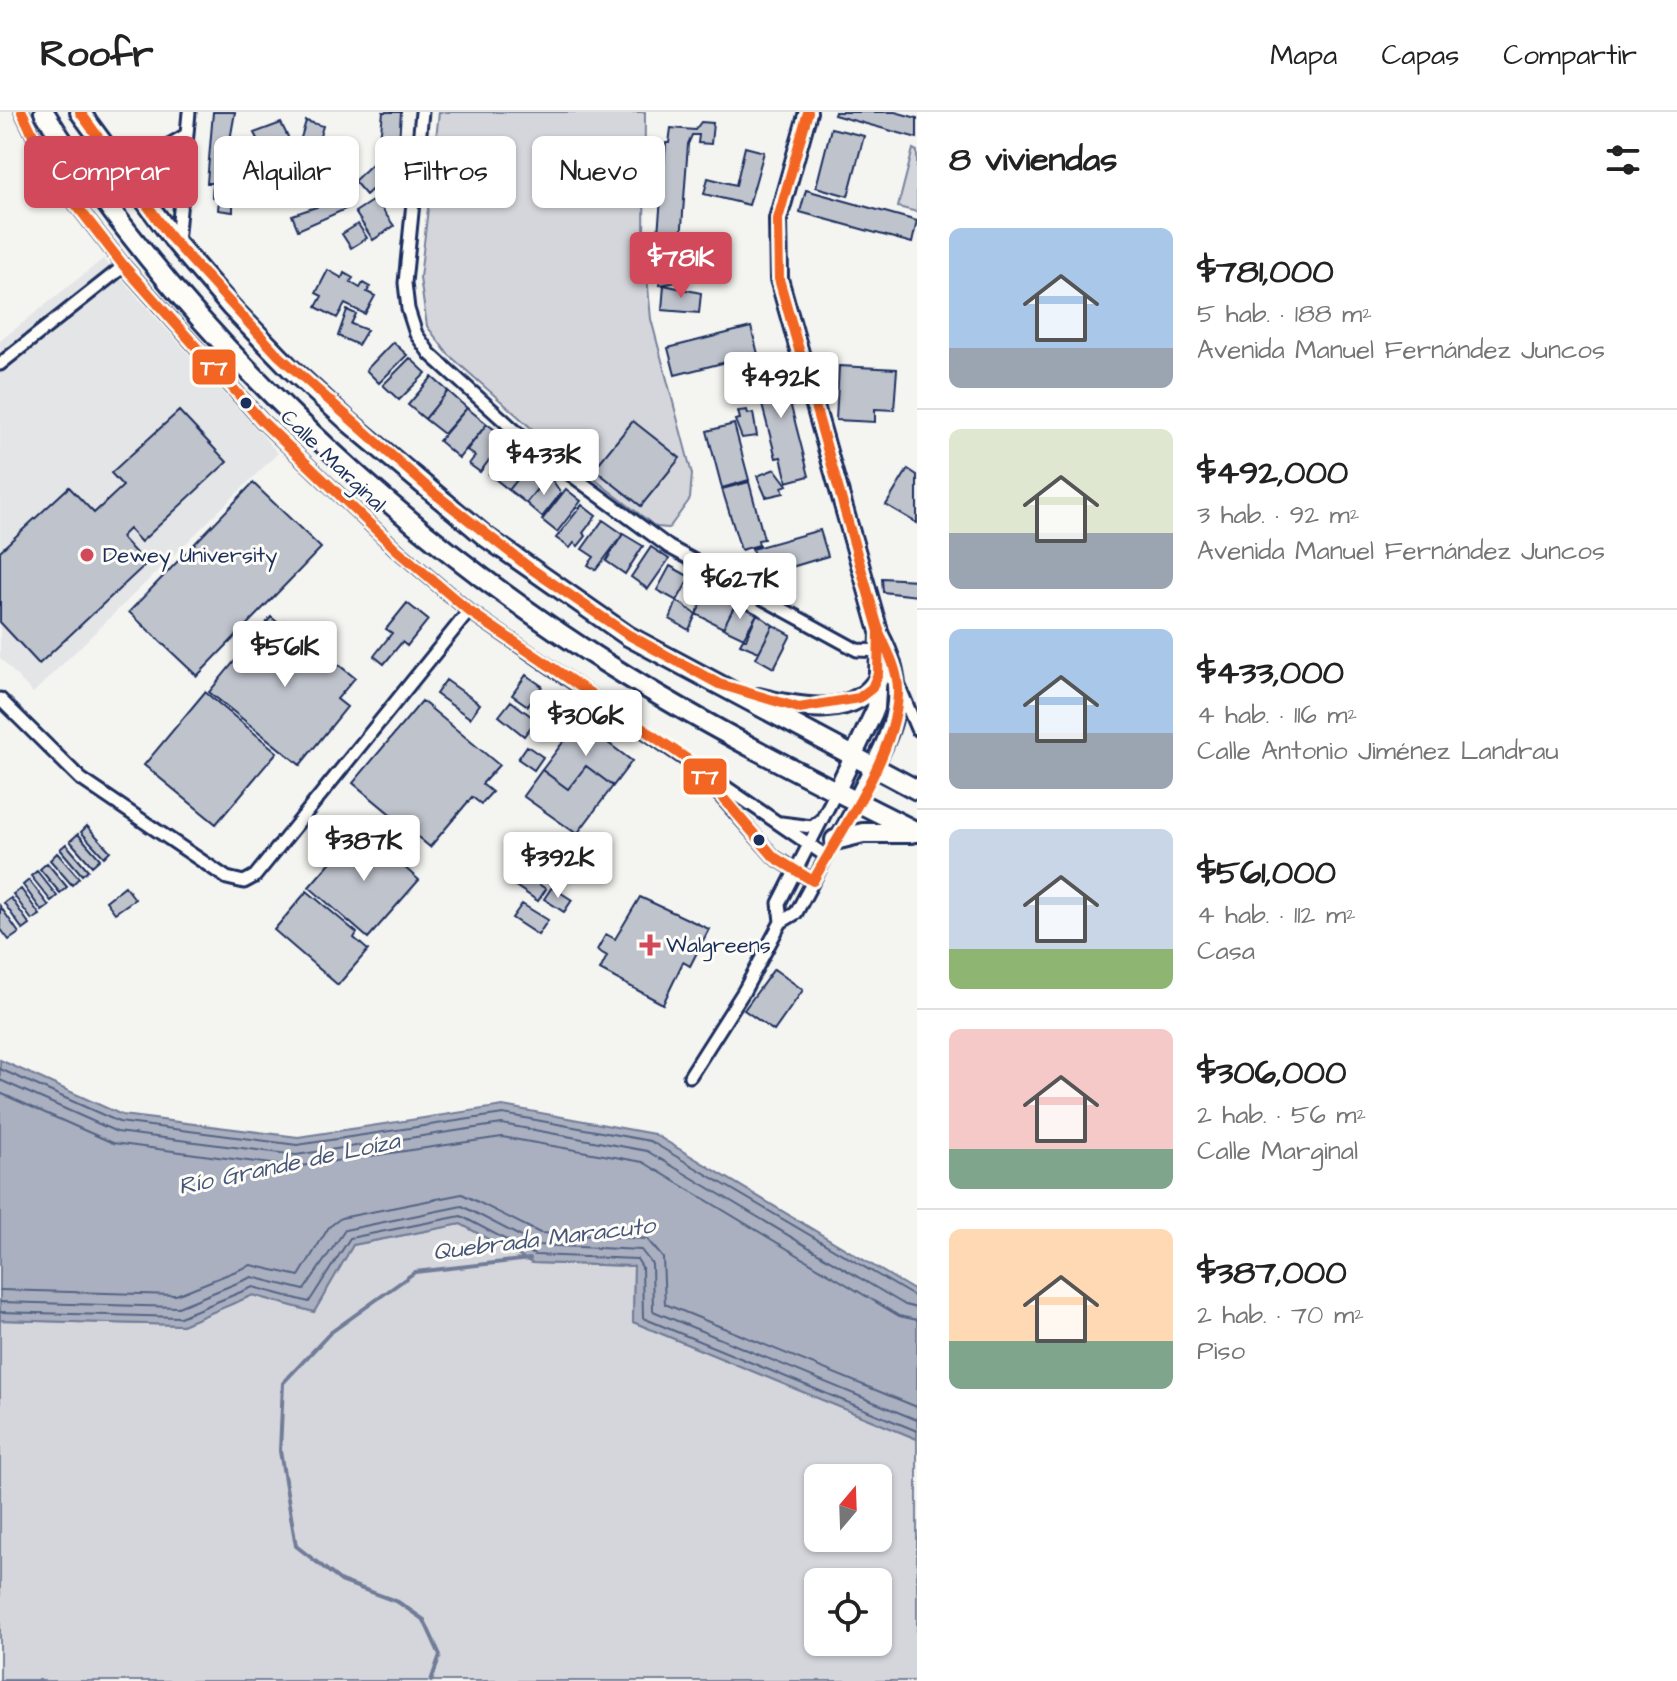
<!DOCTYPE html>
<html lang="es">
<head>
<meta charset="utf-8">
<style>
  :root { --surface:#fff; --page:#f2f2f2; --text:#222; --muted:#767676; --line:#e0e0e0; --accent:#d1495b }
  body { margin:0; font-family:"Architects Daughter",sans-serif; background:var(--page); color:var(--text); height:100vh; display:flex; flex-direction:column; font-size:30px; white-space:nowrap }
  * { box-sizing:border-box; margin:0 }
  p { font-size:26px; color:var(--muted) }
  .icon { flex:none; width:44px; height:44px; fill:none; stroke:currentColor; stroke-width:2; stroke-linecap:round; stroke-linejoin:round }
  .map { position:relative; flex:1; overflow:hidden }
  .sheet { display:flex; flex-direction:column; background:var(--surface); width:760px }
  .sheet>* { flex:none }
  .top-card { position:absolute; left:24px; top:24px; width:760px; height:72px; display:flex; gap:16px }
  .needle { width:52px; rotate:19deg }
  .fabs { position:absolute; left:804px; top:1352px; display:grid; gap:16px }
  .fabs a { display:grid; place-items:center; width:88px; height:88px; border-radius:12px; background:var(--surface); box-shadow:0 2px 6px #0004; font-size:40px }
  .price { position:absolute; translate:-50% -68px; padding:0 18px; border-radius:8px; background:#fff; color:#222; font-size:26px; line-height:52px; filter:drop-shadow(0 2px 4px #0008) }
  .price::after { content:''; position:absolute; left:50%; top:48px; width:24px; height:18px; margin-left:-12px; background:inherit; clip-path:polygon(0 0,100% 0,50% 100%) }
  .price.current { background:var(--accent); color:#fff }
  ul { padding:0; list-style:none }
  li { display:flex; align-items:center; gap:24px; height:200px; padding:0 32px }
  li+li { border-top:2px solid var(--line) }
  li span { display:grid; place-items:center; flex:none; width:224px; height:160px; border-radius:12px; color:#555 }
  li>.icon { margin-inline-start:auto }
  span .icon { width:96px; height:96px; fill:#fffc; stroke-width:1 }
  li b { font-size:34px }
  h2 { display:flex; justify-content:space-between; align-items:center; height:96px; padding:0 32px; font-size:34px }
  .chip { padding:0 28px; border-radius:12px; background:var(--surface); box-shadow:0 2px 6px #0004; font-size:28px; line-height:72px }
  .chip.current { background:var(--accent); color:#fff }
  header { display:flex; align-items:center; gap:48px; box-sizing:border-box; height:112px; padding:0 40px; background:var(--surface); border-bottom:2px solid var(--line) }
  header strong { font-size:38px }
  nav { display:flex; gap:44px; margin-inline-start:auto; font-size:28px }
  main { display:flex; flex:1; min-height:0 }
  .map>svg:first-child { display:block }
</style>
</head>
<body>
<header>
<strong>Roofr</strong>
<nav><a>Mapa</a><a>Capas</a><a>Compartir</a></nav>
</header>
<main>
<div class="map">
<svg width="917" height="1569" viewBox="0 0 917 1569">
  <rect width="100%" height="100%" fill="#f4f4f1"/>
  <filter id="ink" filterUnits="userSpaceOnUse"><feTurbulence type="fractalNoise" baseFrequency=".0125" numOctaves="2"/><feDisplacementMap in="SourceGraphic" scale="16" xChannelSelector="R" yChannelSelector="G"/><feConvolveMatrix kernelMatrix="1 2 1 2 8 2 1 2 1" color-interpolation-filters="sRGB"/></filter>
  <g filter="url(#ink)">
    <path fill="#e4e5e6" d="M103,147L278,341L33,581L0,546V229Z"/>
    <path fill="#d4d6db" stroke="#78829c" stroke-width="2" fill-rule="evenodd" d="M439,0H645L644,131L651,207L692,362L690,387L669,416L656,415L549,332L448,242L427,214L420,166Z
      M913,37L917,39V100L898,95Z
      M461,1112L532,1151L634,1154L633,1210L917,1327V1569H0V1208L182,1213L253,1183L314,1200L353,1133ZM818,1366H878V1426H818ZM818,1470H878V1530H818Z"/>
    <path fill="#aab0bf" stroke="#717c98" stroke-width="2" d="M0,948L122,1003L298,1025L503,994L654,1022L917,1180V1327L633,1210L634,1154L532,1151L461,1112L353,1133L314,1200L253,1183L182,1213L0,1208Z"/>
    <g fill="none" stroke-linecap="round" stroke-linejoin="round">
      <path stroke="#546385" stroke-width="2" d="M0,957L119,1010L297,1033L503,1002L650,1029L917,1186
        M0,968L117,1020L296,1043L502,1012L647,1039L905,1193L917,1196
        M0,981L113,1031L294,1055L502,1025L643,1050L899,1204L917,1208
        M0,1178L176,1183L251,1153L299,1164L329,1115L341,1106L462,1082L540,1121L647,1127L663,1146L665,1192L917,1295
        M0,1190L178,1195L252,1165L304,1178L345,1118L462,1094L537,1133L641,1138L652,1152L653,1199L917,1308
        M0,1200L180,1205L253,1175L309,1190L350,1126L461,1104L535,1143L637,1147L642,1155L643,1206L917,1319"/>
      <path stroke="#717c98" stroke-width="4" d="M0,1569H40
        M431,1569L440,1543L424,1508L398,1490L341,1469L296,1434L280,1339L283,1271L330,1221L415,1160L530,1147"/>
    </g>
    <path fill="#bfc3cc" stroke="#1b2f5e" stroke-width="2" d="M213,0H235L222,74H228L227,89H233V100L218,98L219,86L212,85L213,71H207Z
      M383,0H401L399,30L380,28Z
      M835,0H895L917,6V26L834,3Z
      M306,9L323,14L315,41L298,36Z
      M701,10L713,11L711,32L698,31L699,23H692L688,32L678,170L660,173L655,154L666,31H669L671,16L695,18Z
      M281,11L289,27L263,38L254,21Z
      M831,16L864,24L848,84L816,75Z
      M745,35L764,40L749,93L704,82L708,66L736,73Z
      M385,40L398,53L366,83L354,69Z
      M267,46L295,47V66L266,64Z
      M806,78L917,109L912,131L800,100Z
      M342,79L348,96L298,118L292,103L319,94L317,88Z
      M375,87L394,114L373,128L355,100Z
      M358,112L367,126L351,136L342,122Z
      M328,158L342,166L344,161L353,166L350,170L360,176L363,171L370,175L367,180L375,184L365,202L345,192L337,206L316,195L322,184L316,181Z
      M664,173L701,181L699,201L662,198Z
      M347,198L356,202L351,212L367,218L358,233L338,224Z
      M751,215L758,242L675,263L668,236Z
      M393,230L407,243L379,271L366,258Z
      M410,246L426,261L399,288L383,273Z
      M773,246L774,250L779,248L809,364L787,370L781,345L776,346L756,270L760,269L756,255L761,253L760,249Z
      M839,254L897,257L894,298L875,297V310L836,308Z
      M432,265L448,279L425,307L408,293Z
      M448,279L467,296L444,322L425,307Z
      M467,296L487,312L459,346L439,329Z
      M747,298L748,302L753,301L757,324L742,326L735,308L740,307L738,299Z
      M179,299L227,350L141,430L129,417L121,425L146,452L39,552L0,510V439L69,375L94,401L123,374L111,361Z
      M633,309L680,346L641,394L594,357Z
      M487,312L506,326L480,360L469,352L475,344L467,338Z
      M734,312L749,368L722,376L707,319Z
      M509,337L529,353L509,378L489,362Z
      M529,353L546,366L526,391L509,378Z
      M775,357L787,373L782,375L784,381L766,385L757,364Z
      M908,357L917,363V411L886,393Z
      M551,366L561,381L542,405L526,391L544,368L547,371Z
      M749,370L764,427L758,428L759,433L741,438L722,377Z
      M253,371L321,436L197,564L129,500Z
      M566,377L581,389L557,420L542,408Z
      M582,393L596,404L583,421L586,424L578,434L574,431L570,436L556,426Z
      M603,408L623,422L596,458L588,453L594,445L582,437Z
      M820,418L828,444L775,460L773,455L769,456L771,461L760,464L752,437Z
      M623,422L643,434L625,462L606,449Z
      M651,435L669,447L648,477L631,465Z
      M670,454L690,465L677,489L657,478Z
      M882,466L917,468V484L883,480Z
      M709,478L736,491L723,516L696,502Z
      M677,489L696,502L689,518L670,507Z
      M407,491L428,508L407,534L402,530L384,552L374,544L392,521L386,517Z
      M736,491L757,502L746,527L723,516Z
      M757,502L773,513L759,540L740,532Z
      M271,505L281,513L284,509L355,566L337,587L347,595L300,653L209,580Z
      M773,513L791,523L774,556L756,546Z
      M526,563L542,574L528,594L512,583Z
      M446,568L480,592L470,606L436,582Z
      M205,580L277,640L216,712L144,653Z
      M422,589L499,653L482,672L492,680L481,692L472,685L430,735L353,671Z
      M511,589L536,608L524,624L499,604Z
      M569,595L582,604L565,629L552,620Z
      M579,609L632,649L613,674L586,654L568,677L542,658Z
      M527,634L543,645L534,658L518,647Z
      M586,654L613,674L577,722L523,684L542,658L568,677Z
      M87,714L110,739L104,745L81,720Z
      M360,716L419,768L368,826L309,775Z
      M78,722L100,747L92,754L70,729Z
      M66,732L88,758L82,763L60,737Z
      M57,741L79,766L72,773L50,748Z
      M47,751L67,775L60,781L40,757Z
      M37,759L57,784L51,789L31,764Z
      M522,761L546,777L538,789L514,773Z
      M29,768L49,794L42,799L23,773Z
      M125,774L135,787L115,801L106,789Z
      M552,775L572,788L564,800L544,787Z
      M21,777L40,803L32,808L13,782Z
      M307,779L357,821L354,826L368,838L338,873L274,818Z
      M640,785L709,817L690,854L683,850L663,892L600,858L607,844L597,838L606,822L615,827Z
      M11,786L30,813L23,818L4,791Z
      M522,792L548,808L538,823L512,806Z
      M0,794L19,821L9,828L0,816Z
      M774,857L803,878L774,919L744,898Z"/>
    <g fill="none" stroke-linecap="round" stroke-linejoin="round">
      <defs>
        <path id="street" d="M22,0L52,62L124,154L262,309L397,438L469,499L826,744
          M422,0L405,171L408,197L416,222L430,242L532,334L669,435L857,538L885,539
          M113,45C141,50 162,38 186,23
          M177,131L189,0
          M0,252L124,154
          M899,574L917,617
          M0,587L81,667L227,766L244,770L255,764L469,499
          M703,664L774,745L813,769
          M837,678L779,791L781,810L796,801L857,688
          M781,711L812,715L821,708
          M690,964L744,879L781,810"/>
        <path id="secondary" d="M808,0L778,107L779,167L880,523C916,590 886,627 857,688
          M837,678L876,596L880,523"/>
        <path id="primary" d="M44,0C176,213 397,420 609,553C707,615 813,668 917,720
          M80,0L177,132L231,195L290,256L350,311L486,425L628,524L917,678
          M758,586C798,596 857,608 880,564
          M835,728L863,721H911"/>
      </defs>
      <use href="#street" stroke="#1b2f5e" stroke-width="17"/>
      <use href="#secondary" stroke="#1b2f5e" stroke-width="22"/>
      <use href="#primary" stroke="#1b2f5e" stroke-width="24"/>
      <use href="#street" stroke="#fdfcf7" stroke-width="11"/>
      <use href="#secondary" stroke="#fdfcf7" stroke-width="16"/>
      <use href="#primary" stroke="#fdfcf7" stroke-width="18"/>
      <defs>
        <path id="bus-1" d="M22,0L52,62L124,154L262,309L397,438L469,499L693,651L774,745L813,769C842,717 895,643 898,582C899,561 889,541 880,523L779,167L778,107L808,0
          M80,0L171,126L278,243L434,381L530,456L627,522L719,572L799,596L859,586L872,576L878,562L879,517"/>
      </defs>
      <use href="#bus-1" stroke="#fdfcf7" stroke-width="16"/>
      <use href="#bus-1" stroke="#f26522" stroke-width="10"/>
    </g>
  </g>
  <g fill="#1b2f5e" stroke="#fdfcf7" stroke-width="3">
    <circle cx="246" cy="291" r="7"/>
    <circle cx="759" cy="728" r="7"/>
  </g>
  <g fill="#d1495b" stroke="#fdfcf7" stroke-width="3">
    <circle cx="87" cy="443" r="8"/>
    <path d="M646 821h8v8h8v8h-8v8h-8v-8h-8v-8h8z"/>
  </g>
  <g text-anchor="middle" dominant-baseline="central" stroke-width="6" stroke-linejoin="round" paint-order="stroke">
    <g font-size="22" fill="#1b2f5e" stroke="#fdfcf7">
      <text transform="translate(333 349) rotate(44)">Calle Marginal</text>
    </g>
    <g font-size="22" fill="#1b2f5e" stroke="#fdfcf7" text-anchor="start">
      <text x="103" y="443">Dewey University</text>
      <text x="666" y="833">Walgreens</text>
    </g>
    <g font-size="24" font-style="italic" fill="#46567b" stroke="#fdfcf7">
      <text transform="translate(289 1052) rotate(-12)">Río Grande de Loíza</text>
      <text transform="translate(544 1127) rotate(-7)">Quebrada Maracuto</text>
    </g>
  </g>
  <g stroke="#fdfcf7" stroke-width="3">
    <rect x="191" y="236" width="46" height="38" rx="8" fill="#f26522"/>
    <rect x="682" y="645" width="46" height="39" rx="8" fill="#f26522"/>
  </g>
  <g font-size="22" text-anchor="middle" font-weight="bold" fill="#fff">
    <text x="214" y="263">T7</text>
    <text x="705" y="672">T7</text>
  </g>
</svg>
<div class="fabs">
<a><svg class="needle" viewBox="-14 -14 28 28"><path d="M0-13l5 13h-10z" fill="#e53935"/><path d="M0 13l5-13h-10z" fill="#767676"/></svg></a>
<a><svg class="icon" aria-label="locate" viewBox="0 0 24 24"><circle cx="12" cy="12" r="6"/><path d="M12 2v4M12 18v4M2 12h4M18 12h4"/></svg></a>
</div>
<b class="price current" style="left:681px;top:188px">$781K</b>
<b class="price" style="left:781px;top:308px">$492K</b>
<b class="price" style="left:544px;top:385px">$433K</b>
<b class="price" style="left:740px;top:509px">$627K</b>
<b class="price" style="left:285px;top:577px">$561K</b>
<b class="price" style="left:586px;top:646px">$306K</b>
<b class="price" style="left:364px;top:771px">$387K</b>
<b class="price" style="left:558px;top:788px">$392K</b>
<div class="top-card">
<a class="chip current">Comprar</a>
<a class="chip">Alquilar</a>
<a class="chip">Filtros</a>
<a class="chip">Nuevo</a>
</div>
</div>
<section class="sheet">
<h2>8 viviendas<svg class="icon" aria-label="filters" viewBox="0 0 24 24"><path d="M4 7h16M4 17h16"/><circle cx="9" cy="7" r="2"/><circle cx="15" cy="17" r="2"/></svg></h2>
<ul>
<li><span style="background:linear-gradient(#a9c7e8 75%,#9aa5b1 0)"><svg class="icon" aria-label="home" viewBox="0 0 24 24"><path d="M3 11l9-7 9 7M6 9v11h12V9"/></svg></span><div><b>$781,000</b><p>5 hab. · 188 m²</p><p>Avenida Manuel Fernández Juncos</p></div></li>
<li><span style="background:linear-gradient(#dfe7d0 65%,#9aa5b1 0)"><svg class="icon" aria-label="home" viewBox="0 0 24 24"><path d="M3 11l9-7 9 7M6 9v11h12V9"/></svg></span><div><b>$492,000</b><p>3 hab. · 92 m²</p><p>Avenida Manuel Fernández Juncos</p></div></li>
<li><span style="background:linear-gradient(#a9c7e8 65%,#9aa5b1 0)"><svg class="icon" aria-label="home" viewBox="0 0 24 24"><path d="M3 11l9-7 9 7M6 9v11h12V9"/></svg></span><div><b>$433,000</b><p>4 hab. · 116 m²</p><p>Calle Antonio Jiménez Landrau</p></div></li>
<li><span style="background:linear-gradient(#c9d6e8 75%,#8fb573 0)"><svg class="icon" aria-label="home" viewBox="0 0 24 24"><path d="M3 11l9-7 9 7M6 9v11h12V9"/></svg></span><div><b>$561,000</b><p>4 hab. · 112 m²</p><p>Casa</p></div></li>
<li><span style="background:linear-gradient(#f6c9c9 75%,#7fa58c 0)"><svg class="icon" aria-label="home" viewBox="0 0 24 24"><path d="M3 11l9-7 9 7M6 9v11h12V9"/></svg></span><div><b>$306,000</b><p>2 hab. · 56 m²</p><p>Calle Marginal</p></div></li>
<li><span style="background:linear-gradient(#ffd9b3 70%,#7fa58c 0)"><svg class="icon" aria-label="home" viewBox="0 0 24 24"><path d="M3 11l9-7 9 7M6 9v11h12V9"/></svg></span><div><b>$387,000</b><p>2 hab. · 70 m²</p><p>Piso</p></div></li>
</ul>
</section>
</main>
</body>
</html>
